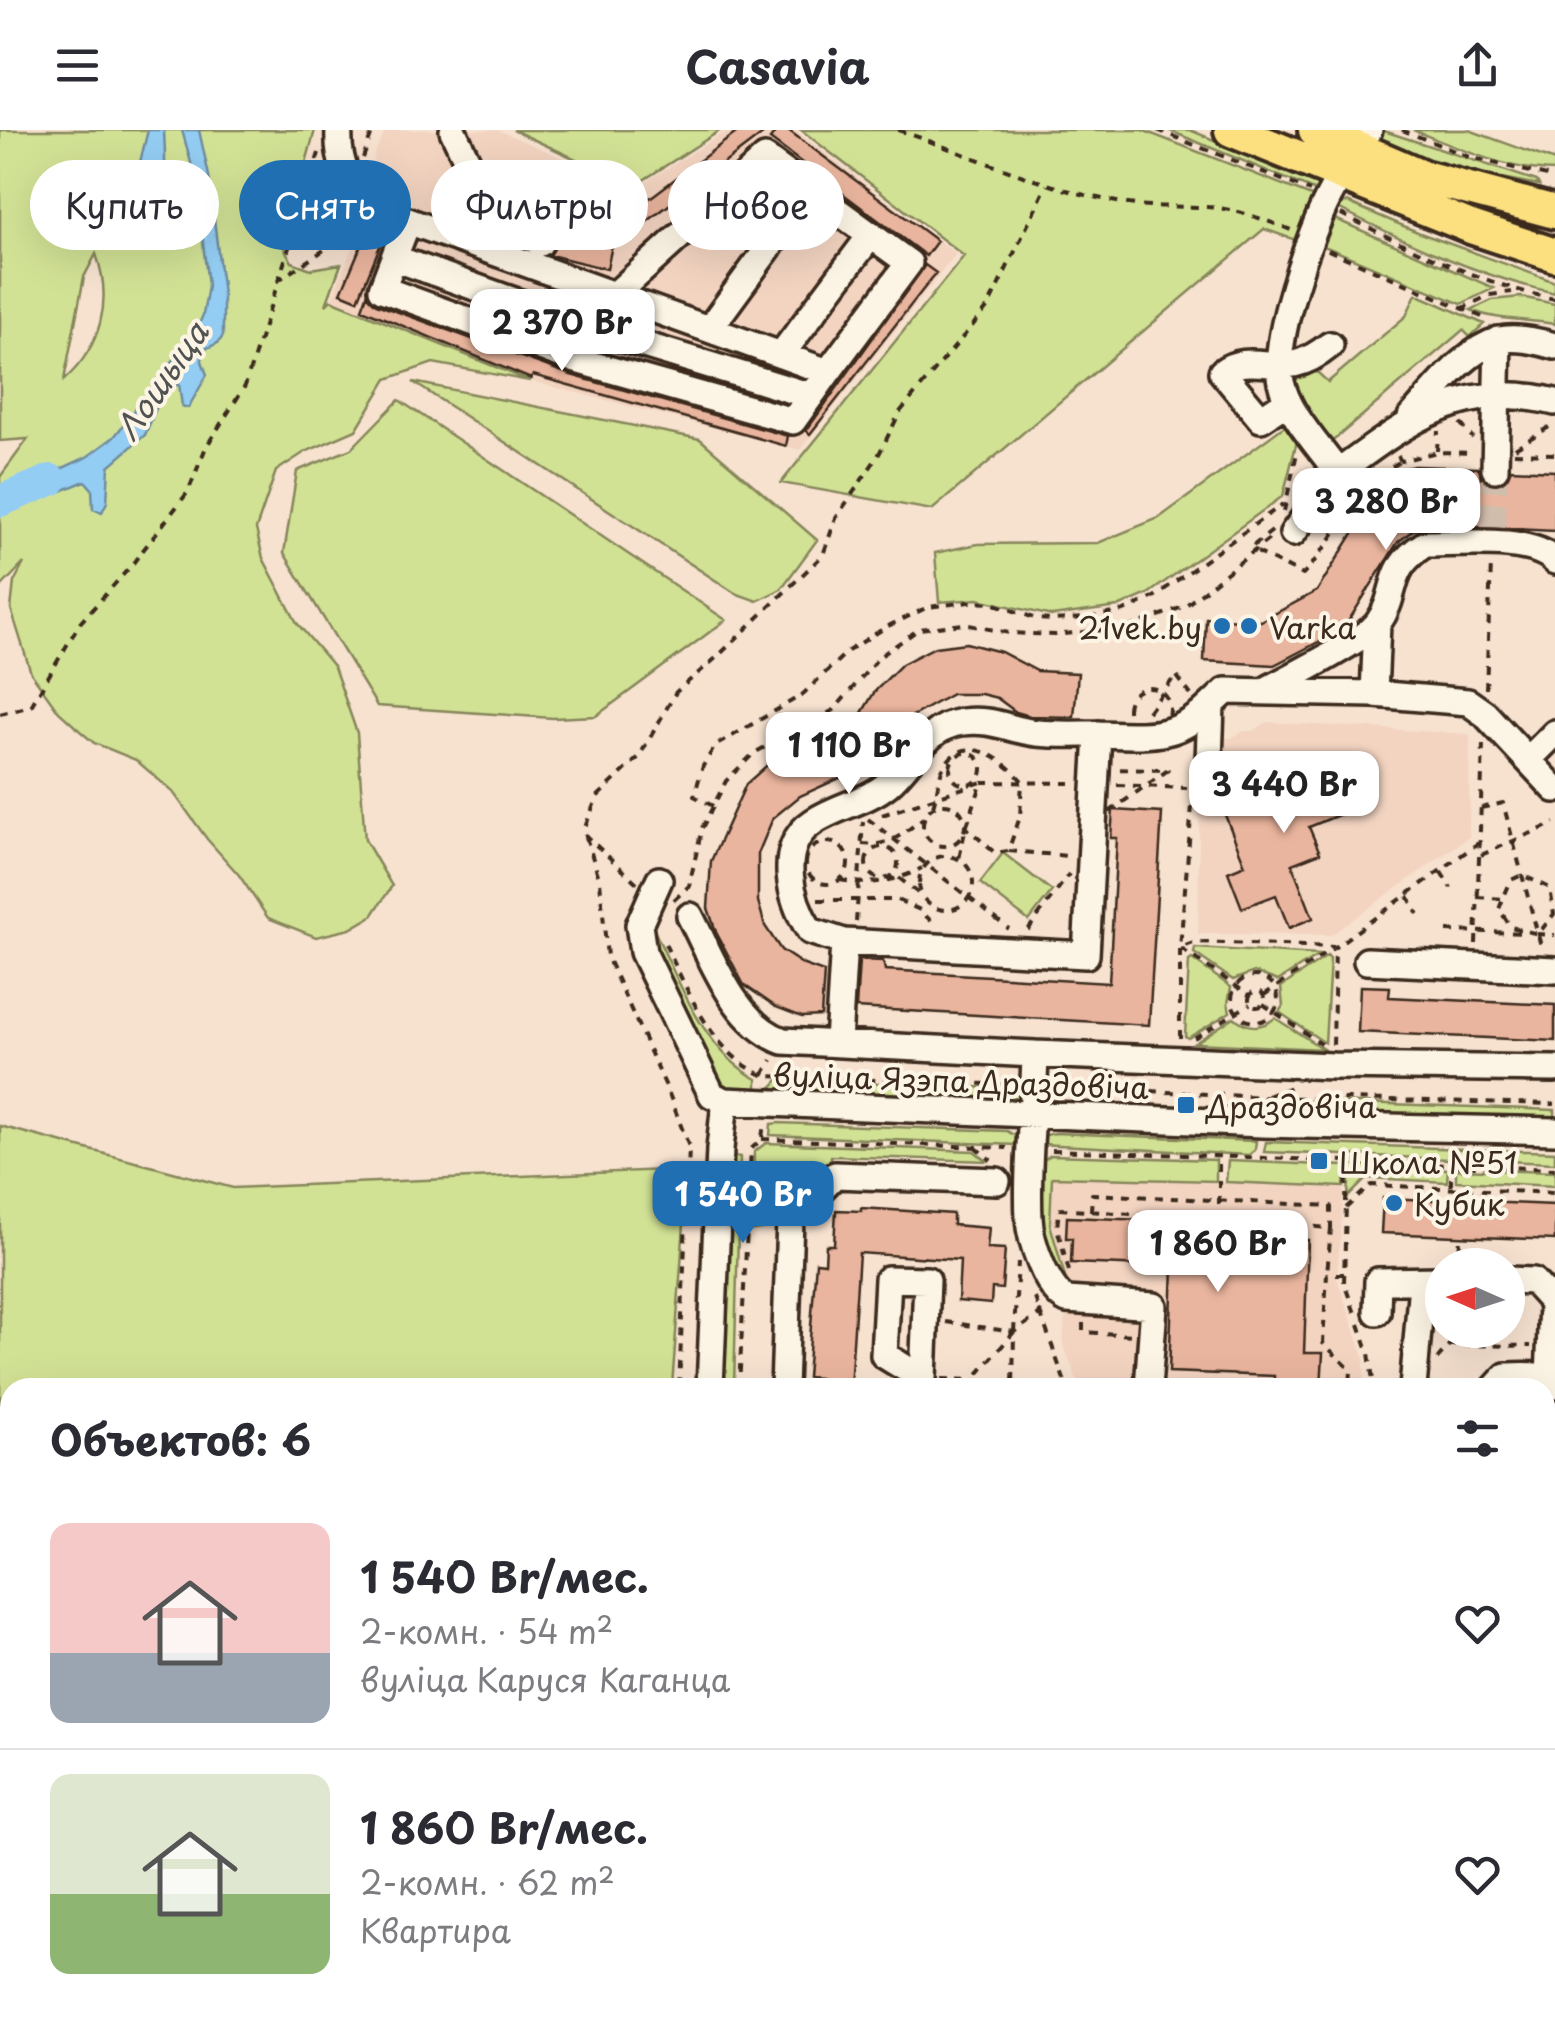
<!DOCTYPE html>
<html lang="ru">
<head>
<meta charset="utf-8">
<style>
  :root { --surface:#fff; --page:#f7f7f7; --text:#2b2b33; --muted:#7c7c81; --line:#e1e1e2; --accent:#1f6fb2 }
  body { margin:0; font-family:"Playpen Sans",sans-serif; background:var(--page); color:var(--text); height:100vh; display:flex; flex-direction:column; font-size:38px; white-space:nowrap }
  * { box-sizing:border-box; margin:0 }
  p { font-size:32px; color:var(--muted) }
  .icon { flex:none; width:55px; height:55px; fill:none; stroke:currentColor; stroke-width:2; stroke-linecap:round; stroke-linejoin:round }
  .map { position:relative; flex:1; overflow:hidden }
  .drawer { position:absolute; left:0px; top:1248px; width:1555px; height:642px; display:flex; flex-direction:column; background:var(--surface); border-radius:30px 30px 0 0; box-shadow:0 10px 40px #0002 }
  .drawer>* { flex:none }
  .banner { position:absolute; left:30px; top:30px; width:1000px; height:90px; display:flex; gap:20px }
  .needle { width:65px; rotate:273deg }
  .controls { position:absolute; left:1425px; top:1118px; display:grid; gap:20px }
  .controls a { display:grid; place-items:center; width:100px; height:100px; border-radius:50%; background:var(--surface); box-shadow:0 10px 40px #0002; font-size:50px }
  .price { position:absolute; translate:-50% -85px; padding:0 22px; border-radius:20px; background:#fff; color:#222; font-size:32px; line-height:65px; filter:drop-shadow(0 2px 5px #0008) }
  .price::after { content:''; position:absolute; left:50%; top:60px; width:30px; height:22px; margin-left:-15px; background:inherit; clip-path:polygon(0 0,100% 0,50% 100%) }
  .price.selected { background:var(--accent); color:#fff }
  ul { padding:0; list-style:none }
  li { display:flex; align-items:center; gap:30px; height:250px; padding:0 50px }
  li+li { border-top:2px solid var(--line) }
  li span { display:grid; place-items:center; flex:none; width:280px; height:200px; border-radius:20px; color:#555 }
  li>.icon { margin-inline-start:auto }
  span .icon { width:120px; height:120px; fill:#fffc; stroke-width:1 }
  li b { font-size:42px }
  h2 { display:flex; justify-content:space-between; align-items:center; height:120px; padding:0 50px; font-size:42px }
  .chip { padding:0 35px; border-radius:45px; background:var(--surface); box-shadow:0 10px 40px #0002; font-size:35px; line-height:90px }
  .chip.selected { background:var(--accent); color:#fff }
  header { display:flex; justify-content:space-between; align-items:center; height:130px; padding:0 50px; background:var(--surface); font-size:45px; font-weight:700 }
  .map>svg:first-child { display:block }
</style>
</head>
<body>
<header><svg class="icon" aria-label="menu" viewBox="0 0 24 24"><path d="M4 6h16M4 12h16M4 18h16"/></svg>Casavia<svg class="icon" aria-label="share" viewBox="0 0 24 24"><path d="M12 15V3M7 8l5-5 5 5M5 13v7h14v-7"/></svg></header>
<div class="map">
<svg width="1555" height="1888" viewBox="0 0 1555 1888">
  <rect width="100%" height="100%" fill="#f7e2d0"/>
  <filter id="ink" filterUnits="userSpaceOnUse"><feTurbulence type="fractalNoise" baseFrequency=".01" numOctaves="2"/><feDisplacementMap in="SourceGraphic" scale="20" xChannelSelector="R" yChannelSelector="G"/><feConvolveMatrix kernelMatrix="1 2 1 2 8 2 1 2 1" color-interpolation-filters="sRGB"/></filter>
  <g filter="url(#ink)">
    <path fill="#f3d4c1" d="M386,0H498L634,59L728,0H795L956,124L800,320L530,251L331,170L369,77L374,24Z
      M1267,592L1470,604L1469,707L1331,805L1198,804L1200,608H1231L1244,601H1253Z
      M1052,1046L1344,1057L1337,1148L1364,1227V1257H1080L1063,1214L1067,1154L1050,1094Z"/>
    <path fill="#d2e295" stroke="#86865a" stroke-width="2.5" fill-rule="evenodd" d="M0,0H315L283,116L292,132L311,139L341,134L326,175L331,170L530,251L433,233L387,249L356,300L305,322L276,341L256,399L263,428L297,493L334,537L357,603L365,710L392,756L372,786L350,799L316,807L268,788L239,745L207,709L173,662L136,630L94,613L80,601L59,582L31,543L11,479L14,452L24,433L0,458V347L28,309L0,311ZM96,124C113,171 101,217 64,250L84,147Z
      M513,0H721L634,56Z
      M801,0H1142L1314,67L1298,111L1264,99L932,380L781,353L964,126Z
      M1168,0H1190L1319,54L1316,61Z
      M1381,0L1537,51L1539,55L1425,34L1378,10Z
      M1413,0H1469L1555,31V41C1506,40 1457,18 1413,0Z
      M1347,72L1420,103L1555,152V163C1478,146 1406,112 1336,77Z
      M1335,89L1494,158L1461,174L1324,116Z
      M1416,164L1484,194L1470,207L1463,200L1329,314L1296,259L1294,251L1298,242H1317L1328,252L1406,186Z
      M1521,167L1555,174V194C1527,189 1496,191 1471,180L1492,170Z
      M413,252L700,309L817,410L781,459L757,471L735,463Z
      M399,270L726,490L596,586L553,588L377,576L284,423L297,341L351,319Z
      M1286,295L1297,311L1283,366L1148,464L1118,477L1052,486L978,469L939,472L935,423L978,414L1098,413L1159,388Z
      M1003,723L1052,761L1029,791L980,753Z
      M650,792C677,845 701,920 757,949V963L730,961L721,953L647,805Z
      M1195,818L1319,825L1278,851L1254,842L1233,850L1194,823Z
      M1327,826L1330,829L1325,913L1279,882L1283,876L1281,857Z
      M1192,829L1231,857L1228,873L1230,882L1188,908L1185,906L1189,831Z
      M1234,887C1248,899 1261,899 1275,888L1323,919L1195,913Z
      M778,950L1023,959L1017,973L772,964L771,958Z
      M1274,970L1555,980V995L1267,985L1269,973Z
      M778,993L1007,1001L1017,1007L1016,1015L770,1005L771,994Z
      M0,996L233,1058L688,1039L672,1257L10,1258V1545L0,1543Z
      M1055,1003L1256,1011L1255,1020L1249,1025L1040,1014L1046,1005Z
      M1266,1012L1555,1022V1033L1264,1022Z
      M766,1013L974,1021L987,1031L831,1026L830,1035L777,1097L752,1100L754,1022Z
      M1051,1025L1216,1030V1051L1052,1047L1050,1094L1067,1154L1061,1159L1041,1100V1036L1043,1030Z
      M729,1026L740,1027L734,1257L723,1258Z
      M1228,1031L1345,1036L1344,1057L1226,1052Z
      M1350,1035L1448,1039L1447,1052L1367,1048L1348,1067Z
      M1456,1039L1555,1042V1056L1456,1051Z
      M0,1576L10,1579V1738L0,1733Z"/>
    <path fill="#94cdf3" stroke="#708c9e" stroke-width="2.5" d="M148,0H164C165,30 171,82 143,102L136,101L127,90L128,81Z
      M182,0H199L209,46L223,165V206L218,213L203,220L202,231L207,245L188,278L182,276L179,254L162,264L145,305L109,336L107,372L102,382L93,379L92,359L85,351L35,372L17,373L13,367L17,359L87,327L114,307L196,201L203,185L208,156L196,51Z"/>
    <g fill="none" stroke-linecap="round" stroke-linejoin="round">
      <path stroke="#94cdf3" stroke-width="32" d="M0,371L51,350"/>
    </g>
    <path fill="#eab59e" stroke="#3b2a1e" stroke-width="2.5" d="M740,0H768L628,106L617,91L607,139L550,125L556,115L554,105L565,52L587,57L584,69L634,80Z
      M777,0H788L937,111L926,126L770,9Z
      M370,94L386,101L358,170L341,163Z
      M925,135L936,143L810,304L806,301Z
      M367,165L376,174L571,245L788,306L786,316L533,245L531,249L362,179Z
      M1414,336L1479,338L1481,348L1494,355L1504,353L1511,339L1555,341V401L1433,395L1413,400L1398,412L1346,495L1336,503L1274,535L1204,531L1206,488L1261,491L1317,461L1388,347L1398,340Z
      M966,513L1001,522L1037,541L1078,543L1074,587L1030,586L1016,582L997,568L981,564H952L902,592L877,631L800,666L773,688L758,724V771L765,796L781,820L804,835L824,842L821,886L802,887L776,877L744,855L716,802L708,778L711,731L746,654L774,629L856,593L875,561L902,534L935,517Z
      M1307,625L1321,661L1353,649L1363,675L1309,697L1320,723L1292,734L1313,788L1289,798L1276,765L1242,778L1228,742L1245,735L1223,680L1284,656L1277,637Z
      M1113,680L1162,683L1149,895L856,878L859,830L883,831L885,840L1109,853L1117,708H1111Z
      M1360,856L1390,857L1389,867L1555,875V911L1358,902Z
      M1383,1068L1555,1075V1110L1381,1103Z
      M861,1078L953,1084V1095L989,1098L987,1118L1005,1119L1002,1159L992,1158L991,1174L958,1171L960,1130L859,1123L850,1258H817L818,1248L807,1247L816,1132L825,1133L826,1115H834L836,1080L861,1081Z
      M1067,1087L1200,1092V1106L1308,1110L1304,1223H1323L1321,1258H1274V1246L1169,1242L1173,1137L1071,1133L1072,1108H1066Z"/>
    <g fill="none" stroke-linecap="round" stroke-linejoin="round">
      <path stroke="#d1bdac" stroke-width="25" stroke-dasharray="25 12" stroke-linecap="butt" d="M1493,398L1495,339"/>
      <defs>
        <path id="minor" d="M339,0C337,32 348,54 369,77L828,242L909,133L765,28L615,165
          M1369,0C1356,22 1341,43 1329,66C1310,102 1271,213 1281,252C1288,284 1319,316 1338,343C1408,291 1462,249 1555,272
          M453,1L489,77L475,115
          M489,77L540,113
          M408,91L382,159L576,230L793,291L828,242
          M394,128L598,201L811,266
          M709,199L810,61
          M781,225L871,105
          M1288,271L1261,289L1222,242C1243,225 1270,238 1294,234C1308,231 1319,224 1330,215
          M1411,287C1435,261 1464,220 1500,210C1515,206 1541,212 1555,216
          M1495,339L1498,210
          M1293,403L1338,343
          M1270,558C1291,547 1366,508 1378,493C1400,462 1384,440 1425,414C1459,414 1531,406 1555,431
          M1374,564L1377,494
          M1098,604C1145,605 1176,611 1211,575
          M1528,630L1555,603
          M1208,660L1211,575L1226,561L1374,564L1468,572L1485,584L1555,659
          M659,750L639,795L643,822L712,965L725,971L1262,994L1555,1001
          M690,786C713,830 734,893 783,911L1035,924
          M1367,831L1555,840
          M838,912L844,812L1086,825L1098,604C1078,604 1057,605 1037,603C1010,600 993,588 962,592C925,597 914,632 888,654C866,672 837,676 813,692C776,716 790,770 810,801L844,812
          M1508,1150L1533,1151L1552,1172L1549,1249
          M1377,1182L1378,1151L1442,1150
          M710,1258L720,1019L725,971
          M784,1258L790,1090L835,1045L997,1051
          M922,1258L923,1249L927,1150L888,1149L884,1225L923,1249
          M1148,1258L1154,1176L1067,1170C1047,1161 1030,1110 1029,1088C1026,1034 1034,978 1035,924L1333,936L1555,939
          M1413,1258L1422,1153
          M1495,1258L1506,1246C1524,1246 1543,1242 1555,1256
          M1545,1690L1548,1688V1600
          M1545,1794H1555
          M1545,1866H1555
          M339,1888L422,1880
          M679,1888L687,1880"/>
        <path id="major" d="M1231,0L1471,97L1555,125
          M1315,0L1424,47L1555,82"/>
      </defs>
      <use href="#minor" stroke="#3b2a1e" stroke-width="32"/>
      <use href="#major" stroke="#3b2a1e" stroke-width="40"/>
      <path stroke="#3b2a1e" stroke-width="4" stroke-dasharray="8 8" stroke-linecap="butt" d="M898,0C971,25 1042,58 1117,72C1146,78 1173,76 1202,77C1232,77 1263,89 1291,100
        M1157,0L1310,61
        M1402,0L1469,27L1555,48
        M363,28L373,0
        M1341,84C1409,117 1480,154 1555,169
        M1328,120L1489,190
        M277,151L324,120L348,83
        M1461,179L1490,165L1512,162
        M1460,293L1473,308
        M1515,318L1554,294
        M1437,321L1438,301
        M1514,323L1555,324
        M1398,326L1401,331L1437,322L1474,323
        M1284,381L1297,323
        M1272,401L1253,416L1255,421L1303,445C1337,407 1357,356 1401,331
        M1128 579a21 21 0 1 1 42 0a21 21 0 1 1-42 0Z
        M1486,559L1491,434
        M1148,582L1176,545L1191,565
        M0,584L31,576L80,493L130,437L188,362L206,317L245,256L319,23
        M809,593L816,610
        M950 639a16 16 0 1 1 32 0a16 16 0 1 1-32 0Z
        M1104,639L1168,640L1102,687Z
        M982,652L1073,653
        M1117,655L1187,658
        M923 695a21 21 0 1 1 42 0a21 21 0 1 1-42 0Z
        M713,676L694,666L703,636L715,616L802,565L848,521L886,497L928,477L969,472L992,473L1037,489L1052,490L1087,488L1124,481L1154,467L1283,374
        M933,676C937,665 938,648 943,638C964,600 1003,629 1022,651L1020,687L1008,721L995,723L966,697
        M1192,676L1180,818L1249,865
        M1481,678L1503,673L1542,820
        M882,685L982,652L965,701L959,729
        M868,689L1009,799
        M586,707L600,751L607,827L668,961L689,1017L679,1258
        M806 733a21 21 0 1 1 42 0a21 21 0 1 1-42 0Z
        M862,714C889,717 902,705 923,688
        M866 733a16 16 0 1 1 32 0a16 16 0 1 1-32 0Z
        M1009,721L1069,726
        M1481,725L1555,693
        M919 753a27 27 0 1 1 54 0a27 27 0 1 1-54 0Z
        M1441,742L1451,758
        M899,748L923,767
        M840,750C871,756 894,752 922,738
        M637,753L586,706L584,700L597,667L639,627L676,562L716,528L823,425L836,388L878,326L900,282L988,177L1047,55
        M1408,766L1418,784
        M1477,767L1503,769L1511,750L1522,745L1550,758L1554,784L1538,804L1511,797L1499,779L1503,769
        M674,770L689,756L702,698L726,651L754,623L834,580L879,527L919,499L964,494L1009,503L1056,505L1130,497L1185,476L1273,406
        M818,770H898L920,780L935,795
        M856,792L863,692
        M1028,800L1069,744
        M1447,801L1527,803
        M1537,804L1555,805
        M665,814C689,862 712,925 765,946L1016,955
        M1476,814L1483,614
        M1232 869a23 23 0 1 1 46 0a23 23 0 1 1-46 0Z
        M1249 869a8 8 0 1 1 16 0a8 8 0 1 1-16 0Z
        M1264,865L1335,817L1481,711
        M1263,874L1321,914
        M1180,908V818L1196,812L1335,817L1333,917
        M1194,908L1250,874
        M763,945L772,930
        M1055,956L1264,967L1555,974
        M1267,966L1291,957
        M762,1009L1007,1018
        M975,1017L991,1030
        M1052,1020L1555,1039
        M1347,1032L1344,1153L1356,1186
        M1451,1056V1036
        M1462,1071V1058
        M1346,1078L1371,1055L1555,1063
        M1091,1081L1092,1064L1331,1076V1098
        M1219,1090V1026
        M1459,1135L1460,1106
        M1069,1141L1057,1098L1059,1079L1331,1098L1327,1144
        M1344,1144H1327L1323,1213L1351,1240L1350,1258
        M1035,1168L1067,1258
        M946,1192L1014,1202L1039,1185L1043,1174
        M1083,1193V1202L1134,1205
        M1359,1194L1369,1223L1374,1258
        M1014,1202L1018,1132
        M1437,1229L1449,1215L1531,1216
        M942,1249L973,1250L1001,1258
        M739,1258L751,1019L762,1009L764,992
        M973,1258V1250L1014,1202L1013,1258
        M0,1331L10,1334
        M0,1557L10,1558
        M1545,1835H1555
        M0,1861L10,1836
        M854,1880L855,1888
        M186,1888L190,1880
        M199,1888L237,1880"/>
      <use href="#minor" stroke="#fcf5e5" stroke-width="25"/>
      <use href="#major" stroke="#fce080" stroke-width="32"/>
    </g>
  </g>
  <g fill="#1f6fb2" stroke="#fcf5e5" stroke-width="4">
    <circle cx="1222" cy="496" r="10"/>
    <circle cx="1249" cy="496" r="10"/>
    <rect x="1176" y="965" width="20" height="20" rx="5"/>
    <rect x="1309" y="1021" width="20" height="20" rx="5"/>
    <circle cx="1394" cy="1073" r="10"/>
  </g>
  <g text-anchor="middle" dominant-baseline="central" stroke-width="8" stroke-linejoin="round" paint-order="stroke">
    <g font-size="30" fill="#3b2a1e" stroke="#fcf5e5" text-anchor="start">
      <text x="1202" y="496" text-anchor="end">21vek.by</text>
      <text x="1269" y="496">Varka</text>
      <text x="1206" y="975">Драздовіча</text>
      <text x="1339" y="1031">Школа №51</text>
      <text x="1414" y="1073">Кубик</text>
    </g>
    <g font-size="30" fill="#3b2a1e" stroke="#fcf5e5">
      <text transform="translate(961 950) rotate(2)">вуліца Язэпа Драздовіча</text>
    </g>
    <g font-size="32" font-style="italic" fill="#515353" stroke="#fcf5e5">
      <text transform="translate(161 250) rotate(-55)">Лошыца</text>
    </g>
  </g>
</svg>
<div class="controls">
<a><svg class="needle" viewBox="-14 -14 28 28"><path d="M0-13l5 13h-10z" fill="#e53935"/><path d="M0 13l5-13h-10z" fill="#7c7c81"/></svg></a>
</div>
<b class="price" style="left:562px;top:244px">2 370 Br</b>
<b class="price" style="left:1386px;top:423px">3 280 Br</b>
<b class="price" style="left:849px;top:667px">1 110 Br</b>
<b class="price" style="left:1284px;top:706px">3 440 Br</b>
<b class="price selected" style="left:743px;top:1116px">1 540 Br</b>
<b class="price" style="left:1218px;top:1165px">1 860 Br</b>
<div class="banner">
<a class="chip">Купить</a>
<a class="chip selected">Снять</a>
<a class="chip">Фильтры</a>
<a class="chip">Новое</a>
</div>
<section class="drawer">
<h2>Объектов: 6<svg class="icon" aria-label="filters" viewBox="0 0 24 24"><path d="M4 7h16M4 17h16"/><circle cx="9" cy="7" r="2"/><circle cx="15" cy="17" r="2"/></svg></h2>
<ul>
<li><span style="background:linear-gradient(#f6c9c9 65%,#9aa5b1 0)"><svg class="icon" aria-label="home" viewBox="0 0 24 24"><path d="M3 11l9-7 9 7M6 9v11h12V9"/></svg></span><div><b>1 540 Br/мес.</b><p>2-комн. · 54 m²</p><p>вуліца Каруся Каганца</p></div><svg class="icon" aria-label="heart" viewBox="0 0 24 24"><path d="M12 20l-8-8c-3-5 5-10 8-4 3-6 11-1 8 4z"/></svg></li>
<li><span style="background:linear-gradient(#dfe7d0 60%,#8fb573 0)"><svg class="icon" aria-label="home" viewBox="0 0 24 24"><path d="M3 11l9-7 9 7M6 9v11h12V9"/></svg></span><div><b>1 860 Br/мес.</b><p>2-комн. · 62 m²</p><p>Квартира</p></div><svg class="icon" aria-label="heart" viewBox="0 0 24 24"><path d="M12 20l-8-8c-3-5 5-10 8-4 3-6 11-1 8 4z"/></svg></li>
</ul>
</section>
</div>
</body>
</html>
